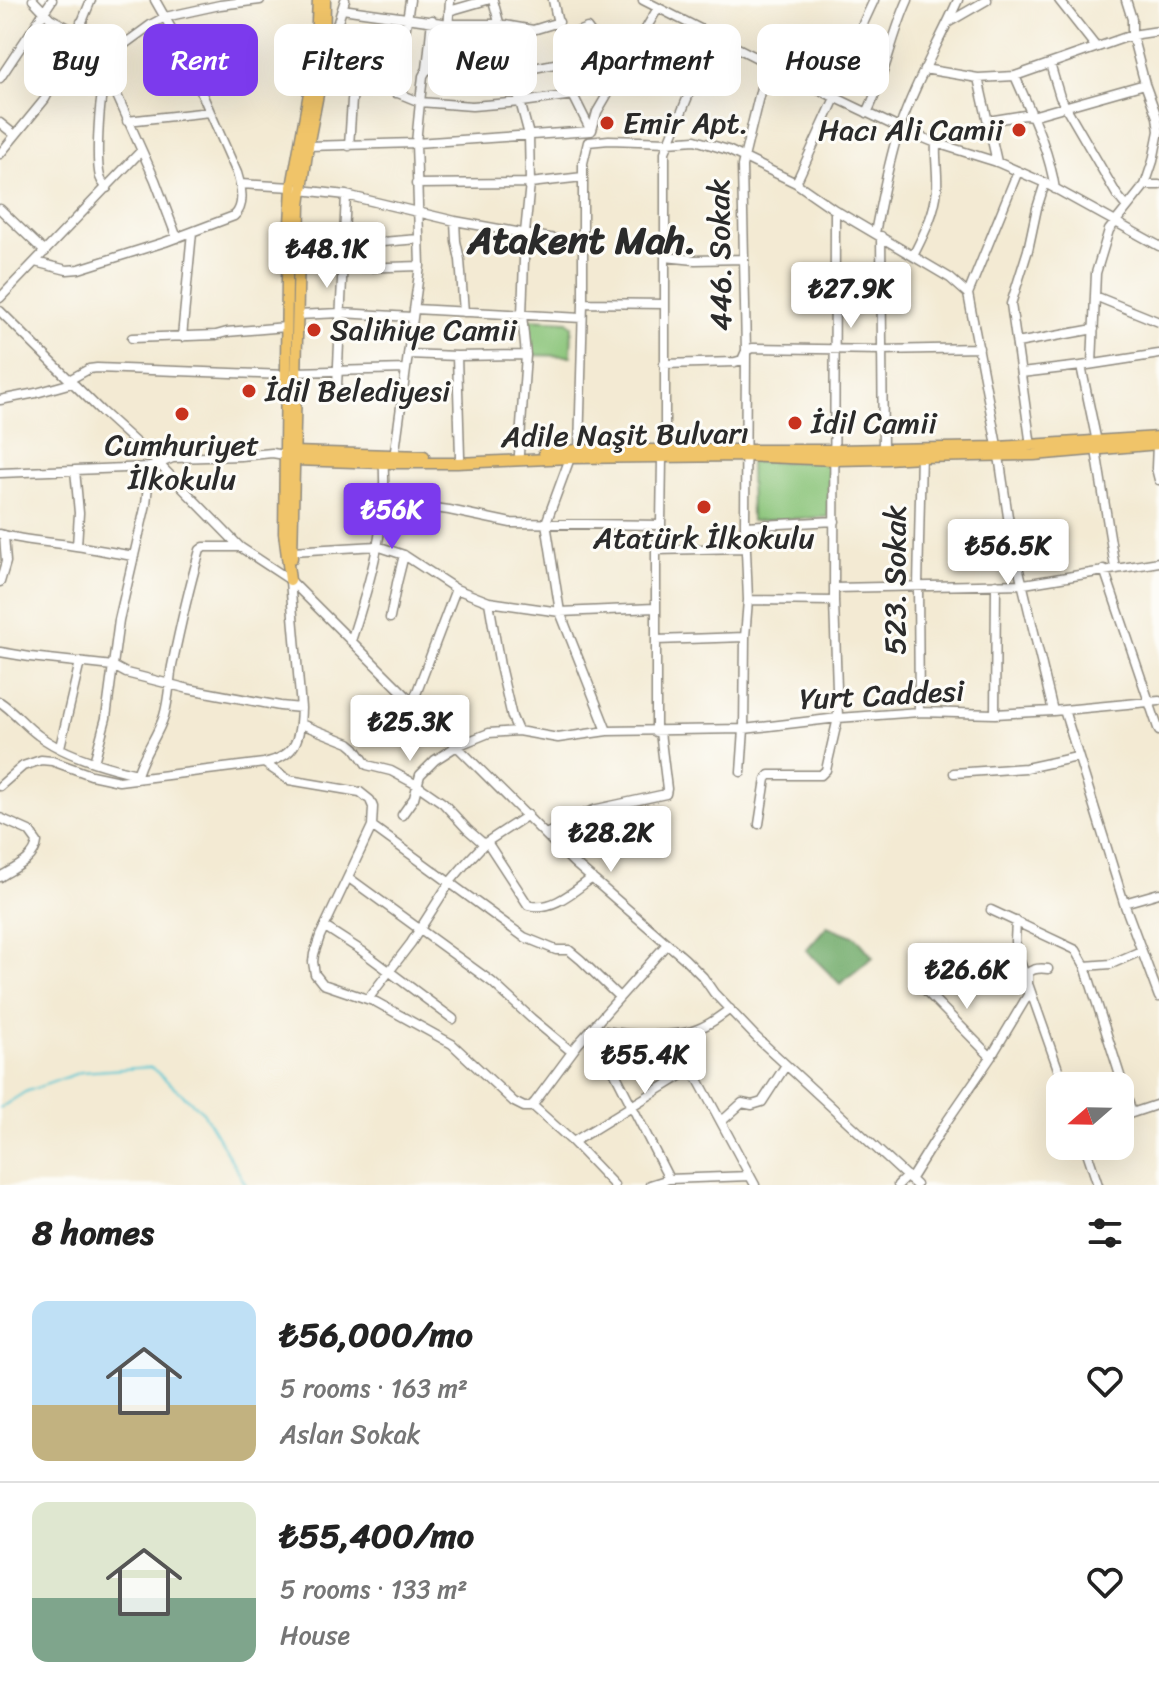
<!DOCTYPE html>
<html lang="en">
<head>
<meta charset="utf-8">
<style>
  :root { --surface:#fff; --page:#f6f6f6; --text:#222; --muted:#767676; --line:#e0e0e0; --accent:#7c3aed }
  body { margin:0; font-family:Sriracha,sans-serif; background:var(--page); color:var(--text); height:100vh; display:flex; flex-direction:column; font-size:30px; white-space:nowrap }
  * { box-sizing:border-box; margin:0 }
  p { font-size:26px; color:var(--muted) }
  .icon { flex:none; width:44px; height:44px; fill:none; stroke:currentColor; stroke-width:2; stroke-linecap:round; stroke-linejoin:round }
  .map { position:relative; height:1185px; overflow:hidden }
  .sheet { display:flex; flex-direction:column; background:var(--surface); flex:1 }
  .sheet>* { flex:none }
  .top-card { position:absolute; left:24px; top:24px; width:1112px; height:72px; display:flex; gap:16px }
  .needle { width:52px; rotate:250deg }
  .controls { position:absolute; left:1046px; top:1072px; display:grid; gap:16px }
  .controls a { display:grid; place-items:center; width:88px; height:88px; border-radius:16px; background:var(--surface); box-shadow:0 8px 32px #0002; font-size:40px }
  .price { position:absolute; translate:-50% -68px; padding:0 18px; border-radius:8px; background:#fff; color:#222; font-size:26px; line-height:52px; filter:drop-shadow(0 2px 4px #0008) }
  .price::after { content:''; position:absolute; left:50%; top:48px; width:24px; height:18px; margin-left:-12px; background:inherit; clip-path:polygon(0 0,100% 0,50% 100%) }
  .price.current { background:var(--accent); color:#fff }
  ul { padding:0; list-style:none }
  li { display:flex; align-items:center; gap:24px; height:200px; padding:0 32px }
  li+li { border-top:2px solid var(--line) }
  li span { display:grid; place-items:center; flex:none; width:224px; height:160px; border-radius:16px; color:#555 }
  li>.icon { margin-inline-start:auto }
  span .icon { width:96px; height:96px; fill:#fffc; stroke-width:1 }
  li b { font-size:34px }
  h2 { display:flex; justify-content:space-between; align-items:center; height:96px; padding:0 32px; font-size:34px }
  .chip { padding:0 28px; border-radius:16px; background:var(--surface); box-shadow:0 8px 32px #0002; font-size:28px; line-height:72px }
  .chip.current { background:var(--accent); color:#fff }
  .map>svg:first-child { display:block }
</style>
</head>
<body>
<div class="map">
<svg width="1159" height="1185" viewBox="0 0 1159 1185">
  <rect width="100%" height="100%" fill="#fdfcf7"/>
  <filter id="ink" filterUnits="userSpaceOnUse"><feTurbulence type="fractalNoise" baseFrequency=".0125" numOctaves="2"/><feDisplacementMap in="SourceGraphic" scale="16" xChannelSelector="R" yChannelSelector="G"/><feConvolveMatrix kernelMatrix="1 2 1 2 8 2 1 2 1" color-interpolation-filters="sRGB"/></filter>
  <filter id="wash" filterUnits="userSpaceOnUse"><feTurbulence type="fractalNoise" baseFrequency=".006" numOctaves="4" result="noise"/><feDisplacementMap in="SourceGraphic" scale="32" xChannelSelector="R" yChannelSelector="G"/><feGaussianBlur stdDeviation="1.8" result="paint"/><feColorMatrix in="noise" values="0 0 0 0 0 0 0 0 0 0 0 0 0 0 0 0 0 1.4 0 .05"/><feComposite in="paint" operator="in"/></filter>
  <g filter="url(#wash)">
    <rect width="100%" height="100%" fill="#f3ead3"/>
    <path fill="#8ac479" stroke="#5a7852" stroke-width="2" d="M529,319L568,321L572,326L571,356L527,355Z
      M829,461L828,517L751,521L750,462Z"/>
    <path fill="#6faa69" stroke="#4d6a4a" stroke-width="2" d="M827,926L856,937L873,957L840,984L806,950Z"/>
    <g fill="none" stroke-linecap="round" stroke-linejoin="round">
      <path stroke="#5ac6d3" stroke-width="2" d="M0,1108L25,1092L81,1072L151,1067L203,1112L246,1185"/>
    </g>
  </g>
  <g filter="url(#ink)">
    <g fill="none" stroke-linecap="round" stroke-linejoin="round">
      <defs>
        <path id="minor" d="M33,0L50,18L76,32
          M493,0L529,135L530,183L525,233L522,315L526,355L519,454
          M643,0L830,95L899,128L936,143L997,162L1045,183L1159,246
          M1059,0L1096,47
          M1126,0L1132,19V35L1145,84L1157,117L1159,131
          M342,9L449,24H499L533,30L559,22
          M449,11L487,0
          M81,22L111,82L155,180L177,238
          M949,22L987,0
          M562,38L587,28L620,73
          M327,56L345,0
          M446,61L450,0
          M100,62L152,24L165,17L220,5L260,0
          M324,63L420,102L472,106L522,102L573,95
          M1050,64L1060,97L1117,195L1126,206
          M924,69L978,78L1015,76L1132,35L1159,31
          M426,71L446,61L506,44
          M513,72L565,62
          M1015,76C1031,113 1049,149 1055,189
          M0,78L52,0
          M978,78L997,162
          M396,93L410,0
          M830,95L874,0
          M867,113C885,77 891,37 908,0
          M127,121L210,112
          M988,121L1025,115L1032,116L1145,84
          M0,123L15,135
          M592,130L597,112L658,8
          M308,146L416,143L591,131L573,95L553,0
          M349,146L352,100L356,78
          M0,154L45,99L70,51L91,0
          M796,183L835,98
          M240,184L292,187L301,190L346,195L455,221L583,244
          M416,184L530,183L583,177
          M1145,185H1159
          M107,188C103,183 102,183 100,177C96,161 98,89 108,76
          M0,209L45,252
          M455,221L456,241L460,260L464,312
          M875,233C882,198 888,163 899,130C914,85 939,43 958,0
          M881,236L883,449
          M345,245L419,239
          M913,256C924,234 935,213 937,189C938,174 935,158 936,143
          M665,257L695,260L744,259
          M35,262L67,270L79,269L165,242L234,216C246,206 241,186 237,173L180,44L155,0
          M298,270L420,266
          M968,294L1018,171
          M1095,296L1159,322
          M0,298L141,151
          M583,303L664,304
          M414,309L582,318
          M0,311L101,411L158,463L240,547L290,580L573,862L685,959L703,977L714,993L756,1037L916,1185
          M297,315L341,313L412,317
          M182,337L192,232
          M132,338L216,335L227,332L286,327
          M1017,343L1094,329
          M408,354L457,356L526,355
          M457,356L460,457
          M664,364L735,362L742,360L746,351L752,348L882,350L979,348
          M1092,364L1096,273L1109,230L1145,185L1153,161L1159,131
          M1081,366L1097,442
          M295,372L406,369
          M1021,373L1081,366L1159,354
          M69,380L89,369L97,368L286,375
          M337,386L346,195
          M0,400L36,393L72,383
          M1157,444L1156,468L1159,480
          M1031,446L1011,304L1028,250L1037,208L1045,183
          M579,450L583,303V163L588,142L609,140L668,142L695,140L728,150L796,183L835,210L950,278L968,294L999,456L1011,537L1053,711
          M665,450V152L701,65L717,38
          M1096,450L1115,568
          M394,458L420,266L416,143L420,102L423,76L427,69L432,20
          M570,458L546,523L560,612L607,731
          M75,470L79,513L77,546
          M0,473L150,467L173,458L241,456L272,453L285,455L289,453
          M384,501L449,510L511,523L661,525
          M745,526L835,521
          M0,534C25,541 51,542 76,546C96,549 114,553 134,556
          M656,550L745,548
          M292,551L377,546L404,555L456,589L489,602L560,612L655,608
          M1104,569L1159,731
          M0,582L6,562L4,535
          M835,588L1024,584L1159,562
          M748,600L834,601
          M489,602L500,666L512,717L518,731
          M390,618L397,583L404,555
          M656,640L745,637
          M351,641C370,583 389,519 383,458
          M0,652L30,657L113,666L126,673L189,689L280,706L301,708
          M0,702C14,711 24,725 38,735C64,755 106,767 137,774
          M413,702L456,589
          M1064,710L1124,903L1159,997
          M919,712L918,586L921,453
          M995,714L996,584
          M301,724L349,743L355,748L367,765L391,771L417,785L443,803L467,829L484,844
          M656,732V550L661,525L662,458
          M60,747L80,662
          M94,762L106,718L119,620L146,504L150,467
          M264,763L289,780L360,792L370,800L373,807L372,826L320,936L314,954L313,962L315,974L323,984L376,1002L452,1044L514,1102L524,1107H530L535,1102L578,1044L667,944
          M741,772L744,729L745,637L748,600L745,526L746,351L742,166L767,63
          M954,773L1026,768L1077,757
          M136,779C141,756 157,738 164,716C169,700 169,683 172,666C180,627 189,588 200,550L204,547H240
          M0,786L23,766L41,760L52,761L91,775L119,781L264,763C297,756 300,739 301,708L290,581
          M402,815L414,798L420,775L435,760L457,746L489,733L518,731L558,738L607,731L744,729L838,718L919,712L995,714L1053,711L1159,701
          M0,818L29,831L37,842C35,860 14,868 0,877
          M759,824L766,779L769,775H821L826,770L838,718L834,601L835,210
          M372,826L524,937L556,950H569L581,960L619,997
          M546,834L581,815L597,809L666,794L667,789L660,732
          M487,842L528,905C552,912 574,891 592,878
          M349,878L492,982L531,1018L572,1052
          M1124,903L1159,893
          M991,910L1076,950L1085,966L1132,1113
          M1016,921L1015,941L1020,961L1064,1086
          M325,927L362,951L453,1019
          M1085,966L1111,964L1141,951
          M921,986L991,1057
          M368,999L411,943L450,882L467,862L485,843L528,815
          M592,1028L669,1179
          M592,1028C618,1035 666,1038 692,1031C706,1027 718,1018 730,1009
          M674,1035L755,1185
          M532,1105L573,1142L614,1185
          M1120,1117L1159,1104
          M721,1122L742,1103L752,1105L762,1102L786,1065
          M573,1142L692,1069
          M1085,1146L1098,1185
          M910,1180L945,1124L991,1057L1028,995V973C1033,968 1041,968 1048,969
          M650,1185L669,1179L750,1176
          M898,1185L907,1176"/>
        <path id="major" d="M294,452L424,456
          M544,452L579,450H834L997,447L1159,437
          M285,455L294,460L384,463H457L570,458L744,456L835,460L887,459L921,457L1034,455L1159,444
          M292,558L300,205L308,146L324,63L325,0
          M290,580L284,533L287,278L292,187L315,60L318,0"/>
      </defs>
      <use href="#minor" stroke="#8f8a7f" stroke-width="11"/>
      <use href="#major" stroke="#8f8a7f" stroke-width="13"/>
      <use href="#minor" stroke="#fff" stroke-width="8"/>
      <use href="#major" stroke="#f0c469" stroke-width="10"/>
    </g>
  </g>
  <g fill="#c8321e" stroke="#fdfcf7" stroke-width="3">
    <circle cx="607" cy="123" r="8"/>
    <circle cx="1019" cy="130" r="8"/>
    <circle cx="314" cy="330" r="8"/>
    <circle cx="249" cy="391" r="8"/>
    <circle cx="182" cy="414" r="8"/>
    <circle cx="795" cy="423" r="8"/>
    <circle cx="704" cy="507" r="8"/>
  </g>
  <g text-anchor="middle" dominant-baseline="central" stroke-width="6" stroke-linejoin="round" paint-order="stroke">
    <g font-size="30" fill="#2b2b2b" stroke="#fdfcf7" text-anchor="start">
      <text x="623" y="123">Emir Apt.</text>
      <text x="1003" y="130" text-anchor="end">Hacı Ali Camii</text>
      <text x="330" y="330">Salihiye Camii</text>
      <text x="265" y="391">İdil Belediyesi</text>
      <text x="811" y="423">İdil Camii</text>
      <text x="182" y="445" text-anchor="middle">Cumhuriyet<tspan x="182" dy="34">İlkokulu</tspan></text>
      <text x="704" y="538" text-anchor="middle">Atatürk İlkokulu</text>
    </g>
    <g font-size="30" fill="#2b2b2b" stroke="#fdfcf7">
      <text transform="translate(720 255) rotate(-91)">446. Sokak</text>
      <text transform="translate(625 435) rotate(-1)">Adile Naşit Bulvarı</text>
      <text transform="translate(895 580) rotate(-90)">523. Sokak</text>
      <text transform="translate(882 695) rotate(-3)">Yurt Caddesi</text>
    </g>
    <g font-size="38" font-weight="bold" fill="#2b2b2b" stroke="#fdfcf7">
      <text x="582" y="240">Atakent Mah.</text>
    </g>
  </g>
</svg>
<div class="controls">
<a><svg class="needle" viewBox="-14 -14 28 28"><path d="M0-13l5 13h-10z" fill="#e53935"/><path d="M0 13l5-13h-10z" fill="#767676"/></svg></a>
</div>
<b class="price" style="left:327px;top:290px">₺48.1K</b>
<b class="price" style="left:851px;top:330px">₺27.9K</b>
<b class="price current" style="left:392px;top:551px">₺56K</b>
<b class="price" style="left:1008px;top:587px">₺56.5K</b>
<b class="price" style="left:410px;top:763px">₺25.3K</b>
<b class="price" style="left:611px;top:874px">₺28.2K</b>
<b class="price" style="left:967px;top:1011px">₺26.6K</b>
<b class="price" style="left:645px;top:1096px">₺55.4K</b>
<div class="top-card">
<a class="chip">Buy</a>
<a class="chip current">Rent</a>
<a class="chip">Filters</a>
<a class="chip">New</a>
<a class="chip">Apartment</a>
<a class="chip">House</a>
</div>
</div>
<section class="sheet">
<h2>8 homes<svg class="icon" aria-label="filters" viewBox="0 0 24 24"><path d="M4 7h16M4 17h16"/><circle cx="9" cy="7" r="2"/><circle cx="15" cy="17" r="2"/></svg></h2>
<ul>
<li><span style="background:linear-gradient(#bfe0f5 65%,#c2b280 0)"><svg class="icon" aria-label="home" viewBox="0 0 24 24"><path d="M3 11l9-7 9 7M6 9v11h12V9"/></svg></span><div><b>₺56,000/mo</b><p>5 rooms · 163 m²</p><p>Aslan Sokak</p></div><svg class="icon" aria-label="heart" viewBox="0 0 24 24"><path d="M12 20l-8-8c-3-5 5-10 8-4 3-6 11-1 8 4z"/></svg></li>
<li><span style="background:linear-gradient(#dfe7d0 60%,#7fa58c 0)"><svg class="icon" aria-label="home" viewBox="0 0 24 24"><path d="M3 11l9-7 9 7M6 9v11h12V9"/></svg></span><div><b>₺55,400/mo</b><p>5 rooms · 133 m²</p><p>House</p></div><svg class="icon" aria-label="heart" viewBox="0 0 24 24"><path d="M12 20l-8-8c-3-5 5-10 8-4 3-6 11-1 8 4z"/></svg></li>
</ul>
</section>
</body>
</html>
